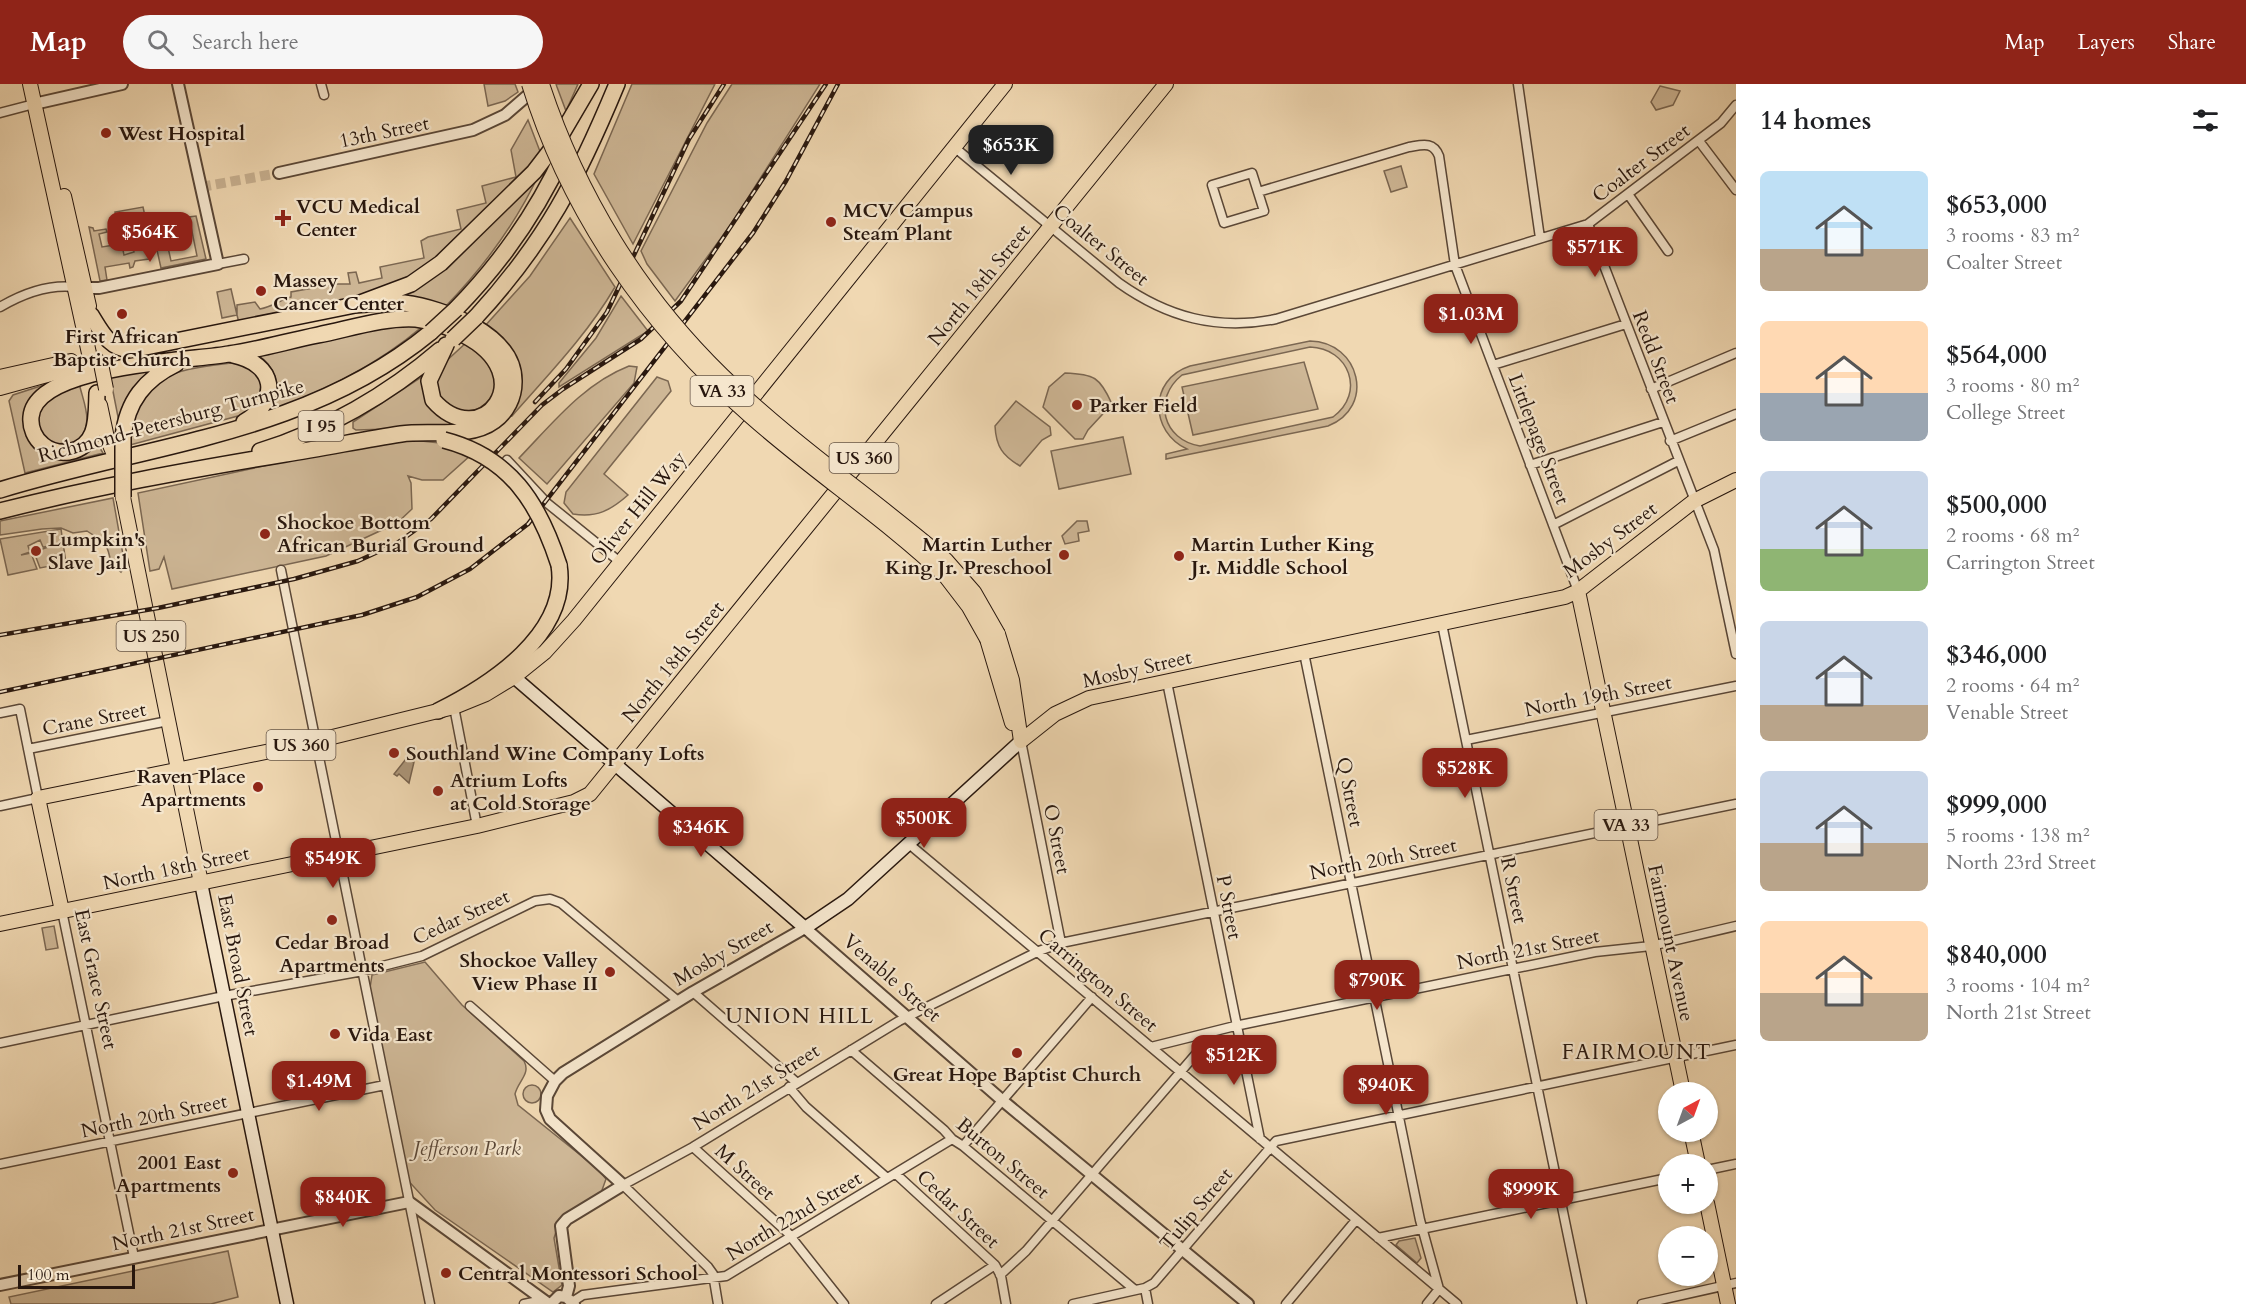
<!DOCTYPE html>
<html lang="en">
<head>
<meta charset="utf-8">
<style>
  :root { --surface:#fff; --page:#f6f6f6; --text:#202124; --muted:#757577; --accent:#8f2418 }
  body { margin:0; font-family:Cardo,serif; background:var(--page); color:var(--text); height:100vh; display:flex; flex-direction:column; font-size:22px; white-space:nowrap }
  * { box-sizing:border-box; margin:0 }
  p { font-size:20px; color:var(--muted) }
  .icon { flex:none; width:33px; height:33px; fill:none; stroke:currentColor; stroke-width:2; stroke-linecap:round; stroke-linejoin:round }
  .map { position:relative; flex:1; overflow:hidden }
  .side { display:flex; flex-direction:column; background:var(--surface); width:510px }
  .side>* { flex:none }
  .needle { width:39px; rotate:41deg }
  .controls { position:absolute; left:1658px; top:998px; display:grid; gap:12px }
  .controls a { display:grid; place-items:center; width:60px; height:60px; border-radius:50%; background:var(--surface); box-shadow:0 2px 4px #0004; font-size:30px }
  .scale { position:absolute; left:18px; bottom:15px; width:117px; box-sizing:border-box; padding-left:6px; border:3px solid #28170e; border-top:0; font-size:16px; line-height:21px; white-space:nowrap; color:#28170e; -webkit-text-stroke:4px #f5e6cd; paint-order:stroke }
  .price { position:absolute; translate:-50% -51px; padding:0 14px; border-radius:12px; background:var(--accent); color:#fff; font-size:20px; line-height:39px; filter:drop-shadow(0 2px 3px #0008) }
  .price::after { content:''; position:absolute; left:50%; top:36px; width:18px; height:14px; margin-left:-9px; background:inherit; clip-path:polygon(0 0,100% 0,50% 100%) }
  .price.selected { background:#222; color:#fff }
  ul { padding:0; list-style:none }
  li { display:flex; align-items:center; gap:18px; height:150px; padding:0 24px }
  li span { display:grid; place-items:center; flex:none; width:168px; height:120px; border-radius:9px; color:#555 }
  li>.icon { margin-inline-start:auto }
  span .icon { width:72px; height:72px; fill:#fffc; stroke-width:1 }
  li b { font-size:26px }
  h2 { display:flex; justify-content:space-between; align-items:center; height:72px; padding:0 24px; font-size:26px }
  header { display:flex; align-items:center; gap:36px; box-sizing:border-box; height:84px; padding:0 30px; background:var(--accent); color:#fff }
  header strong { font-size:28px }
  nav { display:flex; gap:33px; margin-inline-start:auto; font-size:21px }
  .search { width:420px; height:54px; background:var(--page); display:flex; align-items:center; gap:15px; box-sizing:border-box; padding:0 21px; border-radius:33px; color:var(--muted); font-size:22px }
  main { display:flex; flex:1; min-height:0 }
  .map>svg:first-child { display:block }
</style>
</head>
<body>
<header>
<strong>Map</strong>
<div class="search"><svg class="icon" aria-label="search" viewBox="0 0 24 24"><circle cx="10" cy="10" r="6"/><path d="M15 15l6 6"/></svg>Search here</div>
<nav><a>Map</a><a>Layers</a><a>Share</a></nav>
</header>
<main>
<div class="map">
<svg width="1736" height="1220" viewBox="0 0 1736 1220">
  <rect width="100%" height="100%" fill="#f0d8b2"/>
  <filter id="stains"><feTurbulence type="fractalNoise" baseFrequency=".00333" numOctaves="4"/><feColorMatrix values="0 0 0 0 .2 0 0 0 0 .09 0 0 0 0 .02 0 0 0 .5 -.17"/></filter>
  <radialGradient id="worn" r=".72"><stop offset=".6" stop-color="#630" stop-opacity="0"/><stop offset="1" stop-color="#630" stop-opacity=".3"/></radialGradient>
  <path fill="#ceb796" stroke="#7b6752" stroke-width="1.5" fill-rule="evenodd" d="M484,0H515L518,8L505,17L488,22Z
    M556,0H578L566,27L557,3Z
    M632,0H715L633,160L594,90Z
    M732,0H820L732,139L675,217L647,180L641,167L707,39Z
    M1660,2L1680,7L1673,21L1656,26L1651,18Z
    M528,36L541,70L518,96L419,189L371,212L239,239L237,231L222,234L217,208L231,205L237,231V221L255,218L260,225C272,223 280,216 291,213V208L335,200H350L348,189L356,188L359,199L382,194L380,183L424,174L421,157L428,153L461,145L457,126L486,119L482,102L516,93L511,66Z
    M1401,82L1407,103L1391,108L1384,87Z
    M540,88C516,140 484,183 444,224L388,215Z
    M143,123L153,169L149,175L135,177L133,183L130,184L129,179L105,183L107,196L100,197L89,143L93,144L94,147L106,145L107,148L99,150L102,163L114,161L123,166L124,171L134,168L133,162L138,156L147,153L144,142L136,143L128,138L126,132L117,135L115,128Z
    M196,132L206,175L161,184L153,148L164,145L171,177L197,172L189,133Z
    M570,134L615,203C587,251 548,291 512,332L504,334L484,243L530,192Z
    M621,212L648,247L559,303V299L596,254Z
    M392,242H423C376,282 322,308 265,329L278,305C275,288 269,277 254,269Z
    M1310,257C1360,258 1376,323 1328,342L1166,375V370L1187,365C1150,348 1148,296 1190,282ZM1310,263C1349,264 1366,309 1333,333L1200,362C1163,356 1152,315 1182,291Z
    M467,258C498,282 512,311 468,330L442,319L435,299L443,280Z
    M238,278C258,284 262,296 263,315L249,329L130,361C132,286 179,286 238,278Z
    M1304,278L1318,325L1193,351L1182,303Z
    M629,282L637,283L634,299L547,400L519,374C552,340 583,300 629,282Z
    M156,284L119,338L110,292Z
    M1065,289C1094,290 1100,293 1112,320L1088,346L1083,355H1075L1043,323L1049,303Z
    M426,290C420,327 435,321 454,343L356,346L353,344V338Z
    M657,293L668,297L671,307L604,390L628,411C611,426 597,434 573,430L564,419L566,408Z
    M56,297C42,304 32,311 26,326L38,365L97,359L103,369L25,389L9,317L13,311Z
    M79,299C84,321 95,340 77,358L55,360C37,351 30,326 48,314C57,307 69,304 79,299Z
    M1016,317L1050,343L1051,351L1042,356L1020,382C1003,372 996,363 995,342Z
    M1123,353L1131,390L1059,405L1051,367Z
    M412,356L440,359L472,370L443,396H422L408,392L411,399L412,425L397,439L326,472L172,505L164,473L159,485L150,487L138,409L357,362Z
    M113,414L125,482L121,488L111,479C107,457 105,459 87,447L73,449L61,444L42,445L0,451V437Z
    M1077,437H1087L1089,447L1078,449L1079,457L1065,460L1062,452Z
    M61,445L66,479L40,484L34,468L51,462L43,463L40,456L28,462L30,468L21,471L31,469L37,485L8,491L0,455Z
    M54,842L58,864L46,866L42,844Z
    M425,878L462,921L524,977C531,990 518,997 515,1010L518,1021L599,1086L606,1095L601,1109L557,1145L554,1154L562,1201L553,1208L435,1126L403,1091L368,917L372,891Z
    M523 1010a9 9 0 1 1 18 0a9 9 0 1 1-18 0Z
    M1415,1154L1421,1174L1417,1179L1396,1161L1399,1157Z
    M228,1167L238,1213L211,1220H11L9,1213Z"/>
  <path fill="#ac967a" stroke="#77634f" stroke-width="1.5" d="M406,675L414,678L409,699L399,690L397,692L394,690Z"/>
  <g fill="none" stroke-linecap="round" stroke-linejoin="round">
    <path stroke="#c8b191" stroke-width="10" stroke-dasharray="10 5" stroke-linecap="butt" d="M201,103L279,89"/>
    <defs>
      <path id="minor" d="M321,0L324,11
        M1518,0L1540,154
        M0,29L34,20
        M1699,57L1736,106
        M954,63L1119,199C1167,233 1217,247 1276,235L1588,140L1721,39L1736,21
        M1252,89L1264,127L1224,139L1212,101Z
        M1258,108L1409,63C1422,61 1433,57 1439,72L1455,181L1578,507
        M1628,110L1668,167
        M1588,140L1714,466L1736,570
        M218,180L244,175
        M0,223C22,210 49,200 75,203
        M1493,281L1626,240
        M1651,305L1736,269
        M1670,357L1736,330
        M507,376L547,419L620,478
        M1530,381L1663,338
        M1553,441L1678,377
        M281,486L430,1220
        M1442,540L1582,1220
        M1304,569L1420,1136L1439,1205L1427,1220
        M1167,598L1260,1055
        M454,623L477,742
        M0,629L20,625L38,714L0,722
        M1466,656L1736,602
        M1021,657L1061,859
        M28,665L168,637
        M909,760L1457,1220
        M62,827L134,1173
        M693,908L796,998
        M470,922L555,997
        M0,959L224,912L363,887L422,872L535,817L550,815L561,819L678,917
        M1151,963L1235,942L1595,868L1651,862L1736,842
        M851,966L944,1046L952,1055L963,1062L1135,1206
        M789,1003L806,1023L887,1094
        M963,1062L1092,913
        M693,1063L787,1148L844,1220
        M0,1080L385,1001
        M1707,1086L1736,1080
        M896,1090L995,1181L1001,1192L1006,1220
        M1378,1154L1668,1094
        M1000,1191L1026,1167L1214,949
        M1145,1204L1148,1220
        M572,1218L583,1211L726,1192L952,1055
        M524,1220L543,1216
        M718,1220L713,1190L708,1183L623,1101L693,1063L899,937L1039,867L1061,859L1736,720
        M936,1220L995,1181
        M1073,1220L1145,1204L1154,1199L1276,1057L1736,961
        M1286,1220L1356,1136
        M1642,1220L1736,1199"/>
      <path id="tertiary" d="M34,20L122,0
        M279,89L473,46L505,31L535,5
        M79,204H99L218,180L178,0
        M0,1201L409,1118L549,1220
        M566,1213L569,1202L561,1142L567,1135L623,1101L550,1035L546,1026L547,1012L555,997L563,989L693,908L805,844L1003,1017L1248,1220
        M551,1220L559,1212L566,1213L574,1220"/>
      <path id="secondary" d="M514,593L805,844L848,815L1021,657
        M201,799L287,1220"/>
      <path id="primary" d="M30,0L92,283
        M64,112L89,222
        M0,293L71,277
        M0,304L98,277
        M100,321L107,354L115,373
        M123,413L201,799
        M1578,507L1683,1008
        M998,550L1012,596L1021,657
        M987,555L1012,639
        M1021,657L1055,630L1089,614L1565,513L1578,507L1694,417L1736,396
        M62,827L38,714L300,661L454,623L486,610L514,593L545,568L574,536L1005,0
        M0,840L477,742L574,718L590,710L1166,0
        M1691,1047L1698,1080
        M1707,1119L1728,1220"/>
      <path id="motorway" d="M456,225C501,179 537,128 564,69
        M91,231C101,247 109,265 131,266L355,221L411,200L441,179L534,88L557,58L591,0
        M476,233C546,157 578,94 617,0
        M233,271C276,280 281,316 244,338
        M97,309C96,332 99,362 69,368C60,369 50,367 43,361C35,355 30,344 31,333C35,281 189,277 229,270C258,266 288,257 318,251C349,245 384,233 416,235C432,237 450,243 464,251C544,292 481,371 433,316L429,297L446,261
        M123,353C127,317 145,295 176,280
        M260,367C325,347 389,310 440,266
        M0,406C149,360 306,351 431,248
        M0,427C94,403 189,386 285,370C324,364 362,356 401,350C430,346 470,355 494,337C507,328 514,313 514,298C515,250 443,224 404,219C388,217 371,220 355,221
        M438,627C490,601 570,550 559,481"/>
    </defs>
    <use href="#minor" stroke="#5a4737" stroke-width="11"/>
    <use href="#tertiary" stroke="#5a4737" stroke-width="14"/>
    <use href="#secondary" stroke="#28170e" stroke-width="15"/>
    <use href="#primary" stroke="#28170e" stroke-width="16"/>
    <use href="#motorway" stroke="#28170e" stroke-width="18"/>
    <use href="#minor" stroke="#f5e6cd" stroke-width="8"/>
    <use href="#tertiary" stroke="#f5e6cd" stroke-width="10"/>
    <use href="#secondary" stroke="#f5e6cd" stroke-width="12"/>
    <use href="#primary" stroke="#f0d8b2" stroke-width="14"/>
    <use href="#motorway" stroke="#f0d8b2" stroke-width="15"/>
    <defs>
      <path id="rail" d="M535,318L566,285L607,228L689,55L724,0
        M0,551L158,524L294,495L358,477L397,459L431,435L542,321L563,305L641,255L681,217L826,0
        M0,608L362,531L417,513L470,485L528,440L753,149L786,97L838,0"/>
    </defs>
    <use href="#rail" stroke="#28170e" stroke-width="4.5"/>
    <use href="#rail" stroke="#f5e6cd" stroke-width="2" stroke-dasharray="7" stroke-linecap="butt"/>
    <defs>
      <path id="primary-bridge" d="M529,0C569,130 648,243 750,332C813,388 885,435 946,493L969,523L987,555
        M542,0C578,110 639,210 722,291C791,358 872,413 946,476L974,508L998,550
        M101,280L106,305"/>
      <path id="motorway-bridge" d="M431,248L456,225
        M453,255L476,233
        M444,356C510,373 539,419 559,481
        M123,413V353"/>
    </defs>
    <use href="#primary-bridge" stroke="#28170e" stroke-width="16" stroke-linecap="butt"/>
    <use href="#motorway-bridge" stroke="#28170e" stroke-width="18" stroke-linecap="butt"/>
    <use href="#primary-bridge" stroke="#f0d8b2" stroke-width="14"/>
    <use href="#motorway-bridge" stroke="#f0d8b2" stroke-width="15"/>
  </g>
  <g fill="#8f2418" stroke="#f5e6cd" stroke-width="2">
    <circle cx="106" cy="49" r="6"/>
    <path d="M280 125h6v6h6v6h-6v6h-6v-6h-6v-6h6z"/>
    <circle cx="831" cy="138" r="6"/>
    <circle cx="261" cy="207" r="6"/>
    <circle cx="122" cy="230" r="6"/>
    <circle cx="1077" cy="321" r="6"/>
    <circle cx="265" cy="450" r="6"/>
    <circle cx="36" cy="467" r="6"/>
    <circle cx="1064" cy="471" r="6"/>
    <circle cx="1179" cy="472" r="6"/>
    <circle cx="394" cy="669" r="6"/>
    <circle cx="258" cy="703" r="6"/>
    <circle cx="438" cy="707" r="6"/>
    <circle cx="332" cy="836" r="6"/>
    <circle cx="610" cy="888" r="6"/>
    <circle cx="335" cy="950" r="6"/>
    <circle cx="1017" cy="969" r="6"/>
    <circle cx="233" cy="1089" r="6"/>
    <circle cx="446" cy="1189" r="6"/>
  </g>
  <g text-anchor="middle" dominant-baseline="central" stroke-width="4.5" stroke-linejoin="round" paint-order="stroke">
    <g fill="#f5e6cd" stroke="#665547" stroke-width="1.5">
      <rect x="690.5" y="292" width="63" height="30" rx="4.5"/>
      <rect x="298.5" y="327" width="45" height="30" rx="4.5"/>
      <rect x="829.5" y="359" width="69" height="30" rx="4.5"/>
      <rect x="116.5" y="537" width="69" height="30" rx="4.5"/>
      <rect x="266.5" y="646" width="69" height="30" rx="4.5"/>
      <rect x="1594.5" y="726" width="63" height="30" rx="4.5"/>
    </g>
    <g font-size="18" font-weight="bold" fill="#28170e">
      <text x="722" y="307">VA 33</text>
      <text x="321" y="342">I 95</text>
      <text x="864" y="374">US 360</text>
      <text x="151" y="552">US 250</text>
      <text x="301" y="661">US 360</text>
      <text x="1626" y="741">VA 33</text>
    </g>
    <g font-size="20" fill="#28170e" stroke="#f5e6cd">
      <text transform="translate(384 48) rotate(-12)">13th Street</text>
      <text transform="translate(1641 79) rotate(-37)">Coalter Street</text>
      <text transform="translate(1101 161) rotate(39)">Coalter Street</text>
      <text transform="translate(979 201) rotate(-51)">North 18th Street</text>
      <text transform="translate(1656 273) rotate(69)">Redd Street</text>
      <text transform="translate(171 337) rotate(-15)">Richmond-Petersburg Turnpike</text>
      <text transform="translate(1539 355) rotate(69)">Littlepage Street</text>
      <text transform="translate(638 424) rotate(-51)">Oliver Hill Way</text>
      <text transform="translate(1610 456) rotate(-37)">Mosby Street</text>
      <text transform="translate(673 578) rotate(-51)">North 18th Street</text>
      <text transform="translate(1137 585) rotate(-13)">Mosby Street</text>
      <text transform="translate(1598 612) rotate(-11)">North 19th Street</text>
      <text transform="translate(94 635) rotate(-11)">Crane Street</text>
      <text transform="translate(1350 708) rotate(79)">Q Street</text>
      <text transform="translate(1057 755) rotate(79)">O Street</text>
      <text transform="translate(1383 775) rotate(-11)">North 20th Street</text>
      <text transform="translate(176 784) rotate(-12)">North 18th Street</text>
      <text transform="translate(1514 806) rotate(78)">R Street</text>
      <text transform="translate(1229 823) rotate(79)">P Street</text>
      <text transform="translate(461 833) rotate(-25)">Cedar Street</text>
      <text transform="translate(1671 859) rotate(78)">Fairmount Avenue</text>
      <text transform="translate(1528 865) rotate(-11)">North 21st Street</text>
      <text transform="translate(723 869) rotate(-30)">Mosby Street</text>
      <text transform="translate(238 881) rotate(79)">East Broad Street</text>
      <text transform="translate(892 894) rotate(41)">Venable Street</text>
      <text transform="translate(96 895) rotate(78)">East Grace Street</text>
      <text transform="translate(1098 896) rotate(40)">Carrington Street</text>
      <text transform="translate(756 1003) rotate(-32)">North 21st Street</text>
      <text transform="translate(154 1032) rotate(-12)">North 20th Street</text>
      <text transform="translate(1003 1074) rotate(40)">Burton Street</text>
      <text transform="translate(745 1088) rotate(42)">M Street</text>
      <text transform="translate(958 1125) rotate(43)">Cedar Street</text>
      <text transform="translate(1196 1125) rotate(-50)">Tulip Street</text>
      <text transform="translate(794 1132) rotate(-31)">North 22nd Street</text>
      <text transform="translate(183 1145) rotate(-12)">North 21st Street</text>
    </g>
    <g font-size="20" font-weight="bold" fill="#28170e" stroke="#f5e6cd" text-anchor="start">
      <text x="118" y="49">West Hospital</text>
      <text x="296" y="122">VCU Medical<tspan x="296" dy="23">Center</tspan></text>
      <text x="843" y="126">MCV Campus<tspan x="843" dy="23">Steam Plant</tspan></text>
      <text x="273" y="196">Massey<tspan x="273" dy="23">Cancer Center</tspan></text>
      <text x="122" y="252" text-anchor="middle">First African<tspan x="122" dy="23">Baptist Church</tspan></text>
      <text x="1089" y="321">Parker Field</text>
      <text x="277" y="438">Shockoe Bottom<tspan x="277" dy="23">African Burial Ground</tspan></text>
      <text x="48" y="455">Lumpkin's<tspan x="48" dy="23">Slave Jail</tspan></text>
      <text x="1052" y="460" text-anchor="end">Martin Luther<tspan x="1052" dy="23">King Jr. Preschool</tspan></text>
      <text x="1191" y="460">Martin Luther King<tspan x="1191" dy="23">Jr. Middle School</tspan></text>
      <text x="406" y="669">Southland Wine Company Lofts</text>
      <text x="246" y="692" text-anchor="end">Raven Place<tspan x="246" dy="23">Apartments</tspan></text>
      <text x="450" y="696">Atrium Lofts<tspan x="450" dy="23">at Cold Storage</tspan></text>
      <text x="332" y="858" text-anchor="middle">Cedar Broad<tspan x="332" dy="23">Apartments</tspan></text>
      <text x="598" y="876" text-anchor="end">Shockoe Valley<tspan x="598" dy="23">View Phase II</tspan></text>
      <text x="347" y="950">Vida East</text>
      <text x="1017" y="990" text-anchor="middle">Great Hope Baptist Church</text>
      <text x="221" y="1078" text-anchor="end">2001 East<tspan x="221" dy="23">Apartments</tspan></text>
      <text x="458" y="1189">Central Montessori School</text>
    </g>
    <g font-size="20" font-style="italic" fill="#5a4737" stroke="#f5e6cd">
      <text x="467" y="1064">Jefferson Park</text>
    </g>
    <g font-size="21" letter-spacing="1.5" fill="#28170e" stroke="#f5e6cd">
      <text x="800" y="932">UNION HILL</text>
      <text x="1637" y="968">FAIRMOUNT</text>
    </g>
  </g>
  <rect width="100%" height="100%" filter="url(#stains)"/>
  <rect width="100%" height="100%" fill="url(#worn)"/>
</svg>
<div class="controls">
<a><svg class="needle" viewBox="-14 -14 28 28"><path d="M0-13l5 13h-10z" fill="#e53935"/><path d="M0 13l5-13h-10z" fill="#757577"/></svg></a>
<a>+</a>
<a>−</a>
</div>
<div class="scale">100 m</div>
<b class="price selected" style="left:1011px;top:92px">$653K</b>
<b class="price" style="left:150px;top:179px">$564K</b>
<b class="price" style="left:1595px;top:194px">$571K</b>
<b class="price" style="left:1471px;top:261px">$1.03M</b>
<b class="price" style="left:1465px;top:715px">$528K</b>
<b class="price" style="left:924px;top:765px">$500K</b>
<b class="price" style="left:701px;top:774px">$346K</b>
<b class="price" style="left:333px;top:805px">$549K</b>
<b class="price" style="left:1377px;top:927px">$790K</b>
<b class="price" style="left:1234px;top:1002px">$512K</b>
<b class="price" style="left:319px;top:1028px">$1.49M</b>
<b class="price" style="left:1386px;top:1032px">$940K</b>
<b class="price" style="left:1531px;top:1136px">$999K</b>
<b class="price" style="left:343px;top:1144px">$840K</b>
</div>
<section class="side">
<h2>14 homes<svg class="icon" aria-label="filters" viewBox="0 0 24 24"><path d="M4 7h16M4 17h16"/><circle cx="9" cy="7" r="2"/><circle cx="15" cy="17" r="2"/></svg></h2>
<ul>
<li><span style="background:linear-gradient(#bfe0f5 65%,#b9a48a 0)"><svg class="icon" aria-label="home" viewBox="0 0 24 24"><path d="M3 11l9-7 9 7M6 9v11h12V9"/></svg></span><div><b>$653,000</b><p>3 rooms · 83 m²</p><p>Coalter Street</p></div></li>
<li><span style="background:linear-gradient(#ffd9b3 60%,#9aa5b1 0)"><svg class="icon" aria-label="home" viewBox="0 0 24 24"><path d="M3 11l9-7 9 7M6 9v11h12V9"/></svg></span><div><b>$564,000</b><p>3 rooms · 80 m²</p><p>College Street</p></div></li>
<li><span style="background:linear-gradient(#c9d6e8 65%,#8fb573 0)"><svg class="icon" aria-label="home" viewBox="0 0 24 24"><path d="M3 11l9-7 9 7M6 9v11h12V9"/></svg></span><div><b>$500,000</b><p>2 rooms · 68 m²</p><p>Carrington Street</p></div></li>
<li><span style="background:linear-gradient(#c9d6e8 70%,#b9a48a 0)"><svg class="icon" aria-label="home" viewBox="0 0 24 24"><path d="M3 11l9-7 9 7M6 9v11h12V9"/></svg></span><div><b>$346,000</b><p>2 rooms · 64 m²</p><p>Venable Street</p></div></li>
<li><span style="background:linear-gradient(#c9d6e8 60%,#b9a48a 0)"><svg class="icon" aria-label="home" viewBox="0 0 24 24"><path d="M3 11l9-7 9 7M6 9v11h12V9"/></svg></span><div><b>$999,000</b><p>5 rooms · 138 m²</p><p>North 23rd Street</p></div></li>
<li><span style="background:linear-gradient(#ffd9b3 60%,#b9a48a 0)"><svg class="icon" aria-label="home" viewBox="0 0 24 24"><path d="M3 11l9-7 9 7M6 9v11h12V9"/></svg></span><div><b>$840,000</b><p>3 rooms · 104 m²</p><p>North 21st Street</p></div></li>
</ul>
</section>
</main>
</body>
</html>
